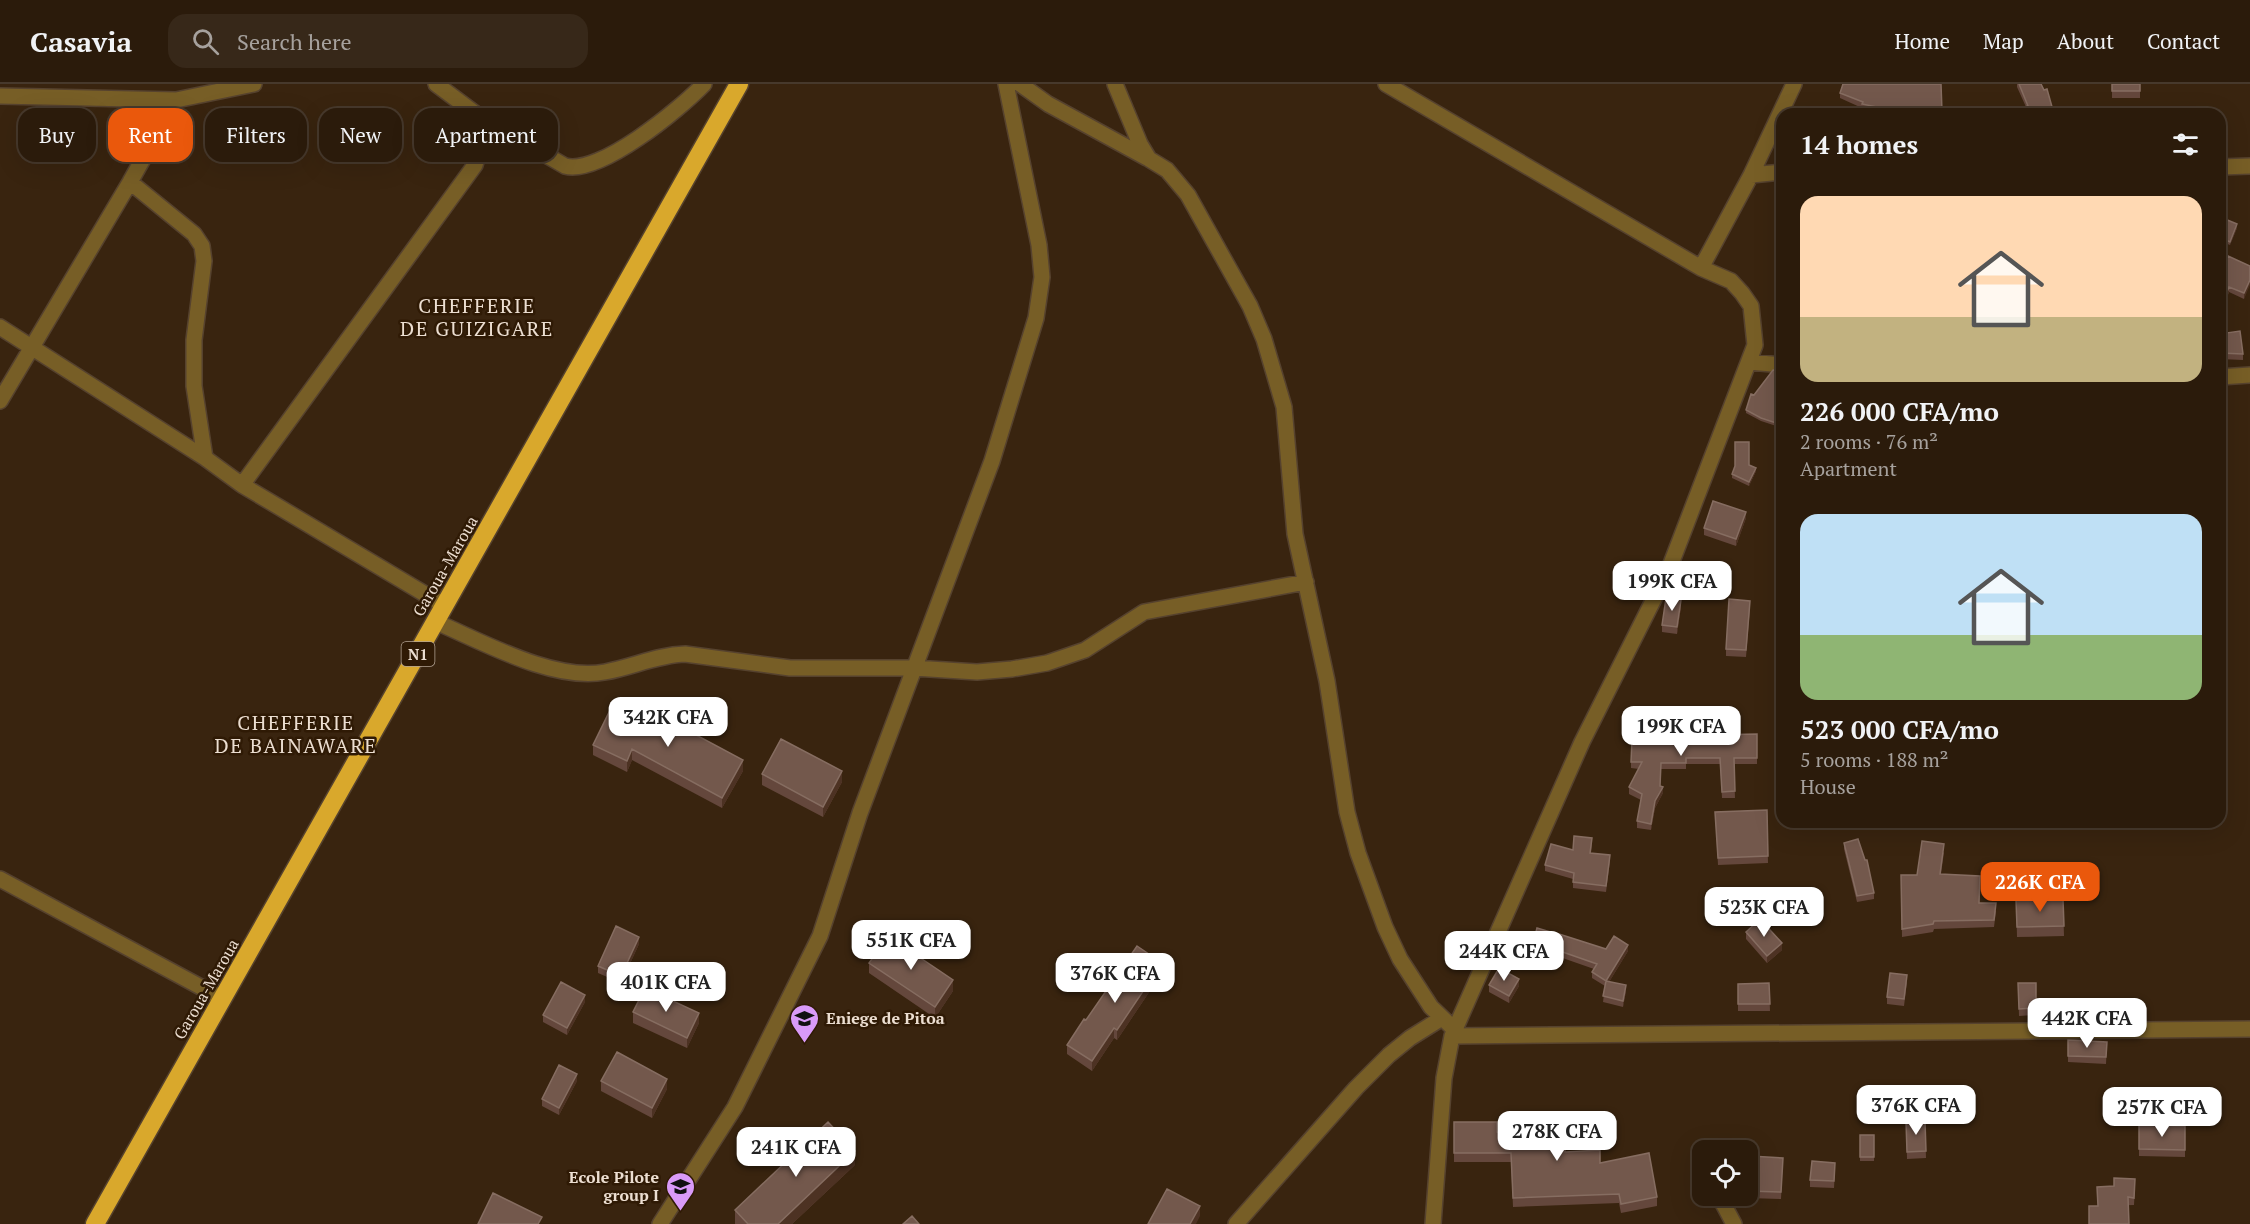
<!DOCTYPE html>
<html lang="en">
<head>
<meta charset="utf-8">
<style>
  :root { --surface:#2b1b0b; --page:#372819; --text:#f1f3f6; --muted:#a6a19d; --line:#47392c; --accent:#ea580c }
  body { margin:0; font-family:"PT Serif",serif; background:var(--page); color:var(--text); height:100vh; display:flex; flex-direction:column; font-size:22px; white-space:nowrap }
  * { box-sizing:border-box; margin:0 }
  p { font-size:20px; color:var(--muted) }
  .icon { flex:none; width:33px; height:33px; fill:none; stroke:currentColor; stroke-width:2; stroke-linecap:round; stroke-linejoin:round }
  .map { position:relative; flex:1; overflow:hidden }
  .side { position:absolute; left:1776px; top:24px; width:450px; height:720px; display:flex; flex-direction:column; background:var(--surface); border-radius:18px; box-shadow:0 6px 24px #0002,0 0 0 2px var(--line) }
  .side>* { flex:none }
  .guide { position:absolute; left:18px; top:24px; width:570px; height:54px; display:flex; gap:12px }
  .fabs { position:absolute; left:1692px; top:1056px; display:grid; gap:12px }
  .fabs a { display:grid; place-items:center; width:66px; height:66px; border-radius:12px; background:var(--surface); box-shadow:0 6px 24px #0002,0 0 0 2px var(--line); font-size:30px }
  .price { position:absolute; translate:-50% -51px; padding:0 14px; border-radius:12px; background:#fff; color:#222; font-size:20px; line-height:39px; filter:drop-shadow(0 2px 3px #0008) }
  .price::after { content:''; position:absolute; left:50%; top:36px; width:18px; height:14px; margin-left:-9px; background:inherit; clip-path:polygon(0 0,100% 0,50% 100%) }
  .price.on { background:var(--accent); color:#fff }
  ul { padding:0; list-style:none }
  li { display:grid; align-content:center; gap:12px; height:318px; padding:0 24px }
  li span { display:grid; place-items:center; height:186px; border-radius:18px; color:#555 }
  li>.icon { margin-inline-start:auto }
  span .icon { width:108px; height:108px; fill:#fffc; stroke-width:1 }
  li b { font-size:26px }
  h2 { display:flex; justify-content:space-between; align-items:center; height:72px; padding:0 24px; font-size:26px }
  .chip { padding:0 21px; border-radius:18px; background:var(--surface); box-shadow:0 6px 24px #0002,0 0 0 2px var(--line); font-size:21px; line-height:54px }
  .chip.on { background:var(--accent); color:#fff }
  header { display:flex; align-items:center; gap:36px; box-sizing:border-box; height:84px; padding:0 30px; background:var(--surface); border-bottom:2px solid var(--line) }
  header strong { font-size:28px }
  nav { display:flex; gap:33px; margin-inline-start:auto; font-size:21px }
  .search { width:420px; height:54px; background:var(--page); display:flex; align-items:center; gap:15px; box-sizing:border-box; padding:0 21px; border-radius:18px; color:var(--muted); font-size:22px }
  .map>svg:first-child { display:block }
</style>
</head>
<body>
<header>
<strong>Casavia</strong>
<div class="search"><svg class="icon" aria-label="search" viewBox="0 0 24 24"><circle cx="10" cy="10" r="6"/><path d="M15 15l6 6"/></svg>Search here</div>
<nav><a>Home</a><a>Map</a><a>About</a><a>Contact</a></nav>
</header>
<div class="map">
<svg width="2250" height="1140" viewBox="0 0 2250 1140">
  <rect width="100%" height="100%" fill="#39240f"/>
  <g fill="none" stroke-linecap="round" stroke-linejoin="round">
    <defs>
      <path id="street" d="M436,0L480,33L565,82C599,92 680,25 704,0
        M1020,0L1048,20L1147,74
        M1115,0L1140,60L1149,75L1167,86L1188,111L1250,222L1264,255L1284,323L1295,450L1327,597L1347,728L1358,769L1385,843L1400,875L1431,923L1455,946
        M1386,0L1701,184L1731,197L1742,209L1751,222L1755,261L1669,485L1582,658L1452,952L1444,994L1433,1140
        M0,12L176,16L254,0
        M2220,83L2250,82
        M1751,91L1782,88
        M130,98L194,150L202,162L204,177L194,256V302L205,374
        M1701,184L1751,91L1794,0
        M0,243L205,374L242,401L445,522
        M1749,278L1782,281
        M2220,293L2250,291
        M0,317L130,98L176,16
        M242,401L475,81L481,60L480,33
        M436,538C483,558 554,598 605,588C633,583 657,571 685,570L790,584H914L977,588L1012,585L1047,579L1085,566L1144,528L1306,498
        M0,795L223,915
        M1452,952L2250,945
        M1719,1112L1734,1140
        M660,1140L735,1023L820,852L860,729L992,377L1036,234L1042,193L1039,161L1006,0
        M1236,1140L1356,1004L1389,971L1410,954L1442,934"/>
      <path id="highway" d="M95,1140L739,0"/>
    </defs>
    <use href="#street" stroke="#56422e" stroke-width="18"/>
    <use href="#highway" stroke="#56422e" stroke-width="21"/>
    <use href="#street" stroke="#775e26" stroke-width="15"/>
    <use href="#highway" stroke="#d9a82c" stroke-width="18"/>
  </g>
  <path fill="#64473c" d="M2017,0H2019L2054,30L2026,23L2017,3Z
    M2112,0H2140V14H2112Z
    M1840,9L1942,27L1964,30H1881L1862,26V24L1840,14Z
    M2220,133L2237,144L2230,161L2220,157Z
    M2250,182L2244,215L2229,208L2223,224L2220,222V190Z
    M2220,242L2243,270V276L2220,275Z
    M1782,289V344L1761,337L1746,329V326Z
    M1749,381L1756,387L1749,402L1732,394V390Z
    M1746,434L1736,462L1704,451V444Z
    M1681,523L1677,550L1662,548V541Z
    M1750,524L1746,573L1726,572V565Z
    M615,616L743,687L722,724L632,676L627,688L593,671V661Z
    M1757,650V680H1734L1735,714H1722L1720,680H1686V685H1661L1660,702L1663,709L1655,724L1651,746L1637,744V737L1641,716L1629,710V703L1639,685L1631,684V678L1663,652Z
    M762,690L842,698L823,733L762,701Z
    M1767,726L1768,779L1718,781L1715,728Z
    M1844,759L1874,809V815L1857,818L1844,765Z
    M1592,760L1591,769L1610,777L1606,808L1573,804V795L1545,787V781L1573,766Z
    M1944,768L1941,790L1979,819L1996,827L1994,843L1934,845L1933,848L1902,853L1901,791H1917Z
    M2063,815L2064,852L2017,853L2016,816Z
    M1746,848L1782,866L1767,879L1746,855Z
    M1554,853L1550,867L1533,862V859Z
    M639,860L621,899L598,889V882Z
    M1554,865H1606L1628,867L1609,898L1626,907L1623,923L1603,918L1605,902L1592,894V888L1594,885L1554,871Z
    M869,879L953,907L935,934L869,889Z
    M1162,889L1117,956L1114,954L1092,987L1067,970V961L1086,936Z
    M1907,898L1904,922L1887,920V913Z
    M1769,899L1770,927H1738V900Z
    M2018,899H2036V931L2019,932Z
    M1489,901L1519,902L1509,919L1489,908Z
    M585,918L567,951L543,938V931Z
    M633,928L699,939L687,964L633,939Z
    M2068,956L2107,958L2106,980L2068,978Z
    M577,997L559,1031L542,1022V1015Z
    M601,997L667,1005L652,1034L601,1007Z
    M1925,1037L1926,1074L1907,1075L1906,1038Z
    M1454,1038L1497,1048L1600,1079L1657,1113V1122L1621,1129L1619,1119L1513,1123L1511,1078H1454Z
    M2139,1041L2185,1042V1073L2139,1072Z
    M1860,1051H1874V1077H1860Z
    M1750,1072L1783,1074L1781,1115L1748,1114Z
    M855,1081L792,1140H735V1126Z
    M1835,1086L1834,1104L1810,1103V1096Z
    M2135,1102L2134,1121L2098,1122Z"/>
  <path fill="#4d3223" d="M2237,140V144L2230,161V158Z
    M2250,196V201L2244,215V209Z
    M2229,203V208L2223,224V218Z
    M1756,384V387L1749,402V398Z
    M1746,428V434L1736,462V455Z
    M1681,516V523L1677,550V543Z
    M632,665V676L627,688V677Z
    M743,676V687L722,724V714Z
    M842,687V698L823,733V723Z
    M1663,703V709L1655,724L1651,746V740L1655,717Z
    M639,853V860L621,899V892Z
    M1782,859V866L1767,879V872Z
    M1628,861V867L1606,903V897Z
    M1162,879V889L1117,956V946Z
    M1519,895V902L1509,919V912Z
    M953,896V907L935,934V923Z
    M1626,901V907L1623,923V917Z
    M585,911V918L567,951V944Z
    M699,929V939L687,964V954Z
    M1114,944V954L1092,987V977Z
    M577,990V997L559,1031V1024Z
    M667,995V1005L652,1034V1024Z
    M855,1067V1081L792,1140H778Z
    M1200,1122V1132L1196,1140H1190Z"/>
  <path fill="#73584c" stroke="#866d61" stroke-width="1.5" d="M1843,0H1941L1942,27H1964V30H1888L1881,28L1882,24L1862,20L1863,18L1840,9Z
    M2019,0H2041L2044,6L2047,5L2054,30H1999L2028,22Z
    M2112,0H2140V7H2112Z
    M2220,133L2237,140L2230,158L2220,153Z
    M2228,172L2250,182V196L2244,209L2229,203L2223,218L2220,217V190Z
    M2220,242H2227V249L2240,247L2243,270L2220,269Z
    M1773,286L1778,287L1782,289V341L1761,334L1746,326L1751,310L1754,311Z
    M1735,358H1749V381L1756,384L1749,398L1732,390L1735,382Z
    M1713,417L1746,428L1736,455L1704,444Z
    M1666,514L1681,516L1677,543L1662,541Z
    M1729,515L1750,517L1746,566L1726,565Z
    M615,616L670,642L672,638L743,676L722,714L632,665L627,677L593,661Z
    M1633,634L1664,635L1663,652L1757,650V674H1734L1735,707L1722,708L1720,674H1686V679H1661L1660,702L1663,703L1655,717L1651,740L1637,737L1642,710L1629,703L1642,678H1631Z
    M781,655L842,687L823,723L762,690Z
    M1767,726L1768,772L1718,774L1715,728Z
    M1574,752L1592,754L1590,769L1610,771L1606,802L1573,798L1574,789L1545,781L1551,760L1573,766Z
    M1858,755L1865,776H1867L1874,809L1857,812L1844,759Z
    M1922,757L1944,760L1940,790L1980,792L1979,819H1996L1994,836L1934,837L1933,840L1902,845L1901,791H1917Z
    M2063,815L2064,842L2017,843L2016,816Z
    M1760,835L1782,859L1767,872L1746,848Z
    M616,842L639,853L621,892L598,882Z
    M1537,844L1554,849L1550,863L1533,859Z
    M1559,850L1606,865L1614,852L1628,861L1606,897L1592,888L1597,880L1554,865Z
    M888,852L953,896L935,923L869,879Z
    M1137,862L1162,879L1117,946L1114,944L1092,977L1067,961L1084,935L1086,936Z
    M1499,884L1519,895L1509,912L1489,901Z
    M1890,889L1907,891L1904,915L1887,913Z
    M1606,897L1626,901L1623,917L1603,912Z
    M561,898L585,911L567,944L543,931Z
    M1769,899L1770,920H1738V900Z
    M2018,899H2036V924L2019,925Z
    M645,904L699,929L687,954L633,928Z
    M2068,956L2107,958L2106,973L2068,972Z
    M617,968L667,995L652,1024L601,997Z
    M559,981L577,990L559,1024L542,1015Z
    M1564,1030L1565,1068L1600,1066V1079L1649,1069L1657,1113L1621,1120L1619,1110L1513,1114L1511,1069H1454V1038H1497V1048L1531,1052V1031Z
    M1925,1037L1926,1067L1907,1068L1906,1038Z
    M828,1038L855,1067L778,1140H748L735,1126Z
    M2139,1041L2185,1042V1066L2139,1065Z
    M1860,1051H1874V1073H1860Z
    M1750,1072L1783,1074L1781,1108L1748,1107Z
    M1812,1077L1835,1079L1834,1097L1810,1096Z
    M2114,1094L2135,1095L2134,1114L2128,1113L2129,1140H2089V1122H2098L2097,1103L2114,1102Z
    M1167,1105L1200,1122L1190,1140H1148Z
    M493,1109L542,1133L538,1140H478Z
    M912,1132L919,1140H903Z"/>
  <defs>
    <symbol id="school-pin" viewBox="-11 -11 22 30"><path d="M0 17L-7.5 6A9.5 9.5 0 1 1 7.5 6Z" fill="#d99af8" stroke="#2f1a05"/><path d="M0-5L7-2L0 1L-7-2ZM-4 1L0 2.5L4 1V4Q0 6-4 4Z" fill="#111"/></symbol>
  </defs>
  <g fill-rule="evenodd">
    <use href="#school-pin" x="788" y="918" width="33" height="45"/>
    <use href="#school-pin" x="664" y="1086" width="33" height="45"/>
  </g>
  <g text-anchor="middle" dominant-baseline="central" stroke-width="5" stroke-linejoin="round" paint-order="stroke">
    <rect fill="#2f1a05" stroke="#b3a394" stroke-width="1.5" x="401.5" y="558" width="33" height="24" rx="4.5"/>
    <g font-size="15" font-weight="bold" fill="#ecded1">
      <text x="418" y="570">N1</text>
    </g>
    <g font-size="16" fill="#ecded1" stroke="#2f1a05">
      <text transform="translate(445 482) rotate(-60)">Garoua-Maroua</text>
      <text transform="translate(206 905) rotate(-60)">Garoua-Maroua</text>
    </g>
    <g font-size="16" font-weight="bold" fill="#ecded1" stroke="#2f1a05" text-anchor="start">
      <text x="826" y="934">Eniege de Pitoa</text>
      <text x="659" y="1093" text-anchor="end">Ecole Pilote<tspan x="659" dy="18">group I</tspan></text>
    </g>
    <g font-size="20" letter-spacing="1.5" fill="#ecded1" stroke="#2f1a05">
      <text x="477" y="221">CHEFFERIE<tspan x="477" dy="23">DE GUIZIGARE</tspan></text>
      <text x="296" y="638">CHEFFERIE<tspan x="296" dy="23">DE BAINAWARE</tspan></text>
    </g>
  </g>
</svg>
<div class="fabs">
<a><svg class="icon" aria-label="locate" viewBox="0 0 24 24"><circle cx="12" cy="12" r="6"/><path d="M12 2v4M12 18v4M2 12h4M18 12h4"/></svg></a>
</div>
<b class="price" style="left:1672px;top:528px">199K CFA</b>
<b class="price" style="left:668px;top:664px">342K CFA</b>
<b class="price" style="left:1681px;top:673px">199K CFA</b>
<b class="price on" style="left:2040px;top:829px">226K CFA</b>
<b class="price" style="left:1764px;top:854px">523K CFA</b>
<b class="price" style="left:911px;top:887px">551K CFA</b>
<b class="price" style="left:1504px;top:898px">244K CFA</b>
<b class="price" style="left:1115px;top:920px">376K CFA</b>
<b class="price" style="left:666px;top:929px">401K CFA</b>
<b class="price" style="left:2087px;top:965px">442K CFA</b>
<b class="price" style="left:1916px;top:1052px">376K CFA</b>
<b class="price" style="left:2162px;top:1054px">257K CFA</b>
<b class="price" style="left:1557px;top:1078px">278K CFA</b>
<b class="price" style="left:796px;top:1094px">241K CFA</b>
<div class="guide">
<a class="chip">Buy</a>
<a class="chip on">Rent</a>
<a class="chip">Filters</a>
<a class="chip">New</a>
<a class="chip">Apartment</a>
</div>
<section class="side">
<h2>14 homes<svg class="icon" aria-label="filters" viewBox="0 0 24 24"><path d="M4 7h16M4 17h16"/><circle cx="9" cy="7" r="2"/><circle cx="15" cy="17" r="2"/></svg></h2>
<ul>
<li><span style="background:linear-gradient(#ffd9b3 65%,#c2b280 0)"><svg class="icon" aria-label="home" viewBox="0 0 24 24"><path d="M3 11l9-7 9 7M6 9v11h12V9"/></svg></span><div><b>226 000 CFA/mo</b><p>2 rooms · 76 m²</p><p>Apartment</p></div></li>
<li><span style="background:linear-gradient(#bfe0f5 65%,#8fb573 0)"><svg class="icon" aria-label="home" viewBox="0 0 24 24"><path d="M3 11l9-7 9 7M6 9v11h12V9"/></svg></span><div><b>523 000 CFA/mo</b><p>5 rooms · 188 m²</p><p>House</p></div></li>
</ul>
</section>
</div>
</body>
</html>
